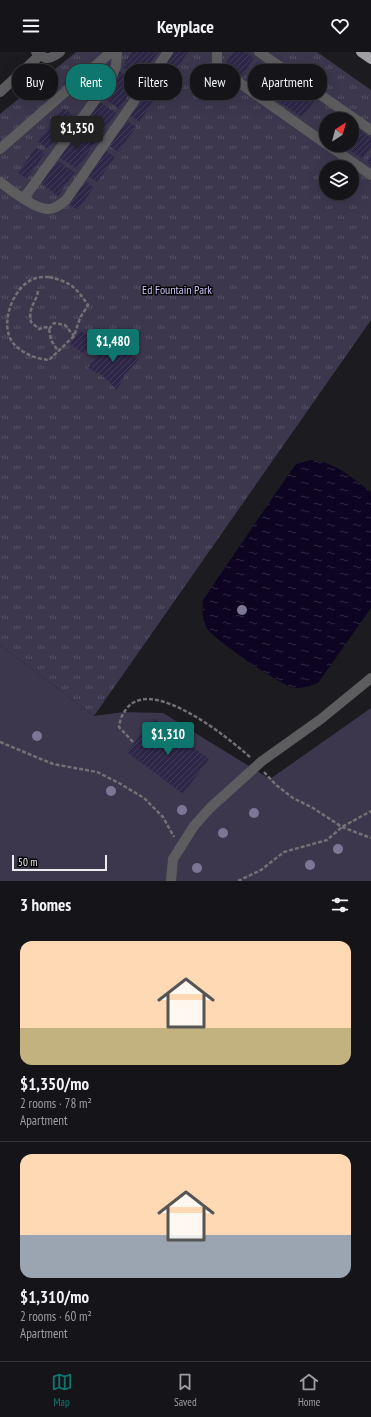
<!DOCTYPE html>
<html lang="en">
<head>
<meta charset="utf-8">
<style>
  :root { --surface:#151418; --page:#1e1d21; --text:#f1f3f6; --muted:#9d9ea2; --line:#343337; --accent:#0f766e }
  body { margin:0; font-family:"PT Sans Narrow",sans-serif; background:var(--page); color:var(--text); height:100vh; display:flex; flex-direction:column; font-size:15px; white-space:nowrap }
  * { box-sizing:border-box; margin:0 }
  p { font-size:13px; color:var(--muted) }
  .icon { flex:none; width:22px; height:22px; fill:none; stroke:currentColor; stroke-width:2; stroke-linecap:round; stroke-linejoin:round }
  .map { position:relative; height:829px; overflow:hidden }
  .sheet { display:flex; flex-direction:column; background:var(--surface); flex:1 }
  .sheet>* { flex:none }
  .banner { position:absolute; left:12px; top:12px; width:347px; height:36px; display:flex; gap:8px }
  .needle { width:26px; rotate:36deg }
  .controls { position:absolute; left:319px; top:60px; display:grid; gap:8px }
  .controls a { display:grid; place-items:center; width:40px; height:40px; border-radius:50%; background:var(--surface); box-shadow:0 4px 16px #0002,0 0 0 1px var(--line); font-size:20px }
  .scale { position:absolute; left:12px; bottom:10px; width:95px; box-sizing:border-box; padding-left:4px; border:2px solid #ecebef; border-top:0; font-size:11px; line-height:14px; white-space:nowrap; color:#ecebef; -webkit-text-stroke:3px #060608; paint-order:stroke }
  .price { position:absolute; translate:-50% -34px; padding:0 9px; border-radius:4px; background:var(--accent); color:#fff; font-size:13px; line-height:26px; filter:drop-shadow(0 1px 2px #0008) }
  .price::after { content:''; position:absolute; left:50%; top:24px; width:12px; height:9px; margin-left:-6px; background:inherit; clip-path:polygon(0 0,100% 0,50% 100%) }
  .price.on { background:#222; color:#fff }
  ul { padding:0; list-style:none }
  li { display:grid; align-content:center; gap:8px; height:212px; padding:0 20px }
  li+li { border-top:1px solid var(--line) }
  li span { display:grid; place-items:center; height:124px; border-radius:12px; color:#555 }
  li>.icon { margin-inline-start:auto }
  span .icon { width:72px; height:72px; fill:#fffc; stroke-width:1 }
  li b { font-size:17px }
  h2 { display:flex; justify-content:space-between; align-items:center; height:48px; padding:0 20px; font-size:17px }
  .tag { padding:0 14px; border-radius:16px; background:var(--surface); box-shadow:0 4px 16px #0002,0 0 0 1px var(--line); font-size:14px; line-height:36px }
  .tag.on { background:var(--accent); color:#fff }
  header { display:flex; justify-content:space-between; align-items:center; height:52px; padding:0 20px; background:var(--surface); font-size:18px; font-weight:600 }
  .tab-bar { display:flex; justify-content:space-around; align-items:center; height:56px; border-top:1px solid var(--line); background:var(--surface); font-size:11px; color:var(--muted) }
  .tab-bar a { display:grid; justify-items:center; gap:2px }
  .tab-bar .on { color:var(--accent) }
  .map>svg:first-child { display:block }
</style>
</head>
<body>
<header><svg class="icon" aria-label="menu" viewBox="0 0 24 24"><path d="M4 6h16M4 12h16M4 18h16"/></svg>Keyplace<svg class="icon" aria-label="heart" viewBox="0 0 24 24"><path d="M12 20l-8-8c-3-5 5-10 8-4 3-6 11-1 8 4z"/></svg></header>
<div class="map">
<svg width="371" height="829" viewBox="0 0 371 829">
  <defs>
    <pattern id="park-tufts" width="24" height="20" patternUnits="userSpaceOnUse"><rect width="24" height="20" fill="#3c374d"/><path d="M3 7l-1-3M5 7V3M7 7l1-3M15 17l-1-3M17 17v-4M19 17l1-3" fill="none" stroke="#585467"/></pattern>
    <pattern id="water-ripples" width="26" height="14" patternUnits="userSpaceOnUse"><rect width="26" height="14" fill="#0d0421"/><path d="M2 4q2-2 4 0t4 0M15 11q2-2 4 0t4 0" fill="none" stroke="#302942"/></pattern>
    <pattern id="building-hatch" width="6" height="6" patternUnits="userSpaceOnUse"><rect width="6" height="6" fill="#2e2747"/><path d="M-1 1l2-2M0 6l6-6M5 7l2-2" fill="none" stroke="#423c59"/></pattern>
  </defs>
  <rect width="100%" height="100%" fill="#1c1b20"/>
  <path fill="#3c374d" d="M0,593L94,664L124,660L163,661L270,727L371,656V829H0Z"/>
  <path fill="url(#park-tufts)" fill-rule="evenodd" d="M76,0H317L371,38V268L94,664L0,593V62ZM326,67H352V93H326ZM326,115H352V141H326Z"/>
  <path fill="url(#water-ripples)" d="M311,408C336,410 352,426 371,440V556L318,631C309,634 300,638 291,635C278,631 211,586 206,575C202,567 202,557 203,548L286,426L296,412Z"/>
  <path fill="url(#building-hatch)" d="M132,0H158L139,27L122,15Z
    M174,0H188L160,41L151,34Z
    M233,0H246L254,6L242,24L225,12Z
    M258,9L285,27L272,45L246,27Z
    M119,19L137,31L119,57L101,44Z
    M289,30L315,48L302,65L276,48Z
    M148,39L156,45L139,70L130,64Z
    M98,49L116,61L98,87L80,75Z
    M63,56L72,62L48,97L38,90Z
    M127,69L136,75L118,100L109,94Z
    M352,73L371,86V95L363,107L342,93H352Z
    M77,79L95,91L77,117L59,105Z
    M36,95L45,101L27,127L18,121Z
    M106,99L115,105L97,130L88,124Z
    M371,104V113L367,110Z
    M57,108L75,120L58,144L41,131Z
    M85,129L94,135L78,158L69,152Z
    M80,278L94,288L84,302L70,292Z
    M108,286L122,299L139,307L125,322L117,338L104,325L88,316Z
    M154,666L209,707L183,742L127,700Z"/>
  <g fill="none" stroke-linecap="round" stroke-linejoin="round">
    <path stroke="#727175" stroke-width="2.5" stroke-dasharray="4 2" stroke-linecap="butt" d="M49,225C70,230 75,234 88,253L80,266L74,284L49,308C35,307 16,299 10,286C1,266 15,232 36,226C40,225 45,225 49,225Z
      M38,239C36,252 28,254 31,270L39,277L46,275L49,277L51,288L58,299
      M49,277L54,271L65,273L74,284
      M0,690L53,712L97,720L119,731L144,746L163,765L174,785
      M133,690L119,675C120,667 122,663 127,656C153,624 230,687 251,706
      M264,720L276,733L293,746L313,756L342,775L371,786
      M238,829L261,818L284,800L327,788L342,775L371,759"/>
    <path stroke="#5d5d5f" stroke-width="10" d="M36,0C46,8 49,8 60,0
      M217,0V15L326,92
      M259,0L371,78
      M0,40L40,3
      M328,93L371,123
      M0,97L111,0
      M0,130C9,137 35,157 47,157C54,158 61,152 66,148L168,0
      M24,146L112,25L116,14L117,0
      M171,829L173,807L194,774L210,756L262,709L321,667L371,626"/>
    <path stroke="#a09fa5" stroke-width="10" d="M361,0L371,7"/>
  </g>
  <g fill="#7d7796">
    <circle cx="242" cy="558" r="5"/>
    <circle cx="37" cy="684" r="5"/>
    <circle cx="111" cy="739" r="5"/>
    <circle cx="182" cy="758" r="5"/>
    <circle cx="254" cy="761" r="5"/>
    <circle cx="223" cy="781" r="5"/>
    <circle cx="338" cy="797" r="5"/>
    <circle cx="310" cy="813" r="5"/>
    <circle cx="197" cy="816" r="5"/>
  </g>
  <g text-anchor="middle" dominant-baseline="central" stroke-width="3" stroke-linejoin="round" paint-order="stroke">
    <g font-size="12" fill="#cdc3f6" stroke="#060608">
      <text x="177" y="237">Ed Fountain Park</text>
    </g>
  </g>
</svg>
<div class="controls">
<a><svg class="needle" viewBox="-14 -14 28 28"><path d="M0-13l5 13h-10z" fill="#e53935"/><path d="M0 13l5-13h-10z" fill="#9d9ea2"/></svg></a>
<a><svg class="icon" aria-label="layers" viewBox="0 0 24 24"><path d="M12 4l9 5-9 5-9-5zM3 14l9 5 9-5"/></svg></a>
</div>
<div class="scale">50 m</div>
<b class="price on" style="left:77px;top:98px">$1,350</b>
<b class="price" style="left:113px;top:311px">$1,480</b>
<b class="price" style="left:168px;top:704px">$1,310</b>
<div class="banner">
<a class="tag">Buy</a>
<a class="tag on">Rent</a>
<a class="tag">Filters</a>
<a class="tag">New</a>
<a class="tag">Apartment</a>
</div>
</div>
<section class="sheet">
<h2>3 homes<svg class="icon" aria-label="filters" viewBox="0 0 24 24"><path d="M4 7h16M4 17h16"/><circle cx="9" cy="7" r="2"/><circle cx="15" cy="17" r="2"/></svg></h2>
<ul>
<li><span style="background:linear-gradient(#ffd9b3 70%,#c2b280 0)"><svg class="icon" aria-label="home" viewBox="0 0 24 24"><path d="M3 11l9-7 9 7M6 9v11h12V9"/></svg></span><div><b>$1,350/mo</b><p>2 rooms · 78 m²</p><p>Apartment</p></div></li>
<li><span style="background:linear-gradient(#ffd9b3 65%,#9aa5b1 0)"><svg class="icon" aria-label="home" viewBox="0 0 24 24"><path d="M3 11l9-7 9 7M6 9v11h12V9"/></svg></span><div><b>$1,310/mo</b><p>2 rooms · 60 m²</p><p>Apartment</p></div></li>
</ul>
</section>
<nav class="tab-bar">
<a class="on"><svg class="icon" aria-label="map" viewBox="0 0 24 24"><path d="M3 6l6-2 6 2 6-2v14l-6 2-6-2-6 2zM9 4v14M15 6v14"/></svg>Map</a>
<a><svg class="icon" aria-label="saved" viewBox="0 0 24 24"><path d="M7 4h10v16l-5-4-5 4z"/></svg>Saved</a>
<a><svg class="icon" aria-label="home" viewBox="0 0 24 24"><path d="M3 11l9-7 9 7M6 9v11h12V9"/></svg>Home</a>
</nav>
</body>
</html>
